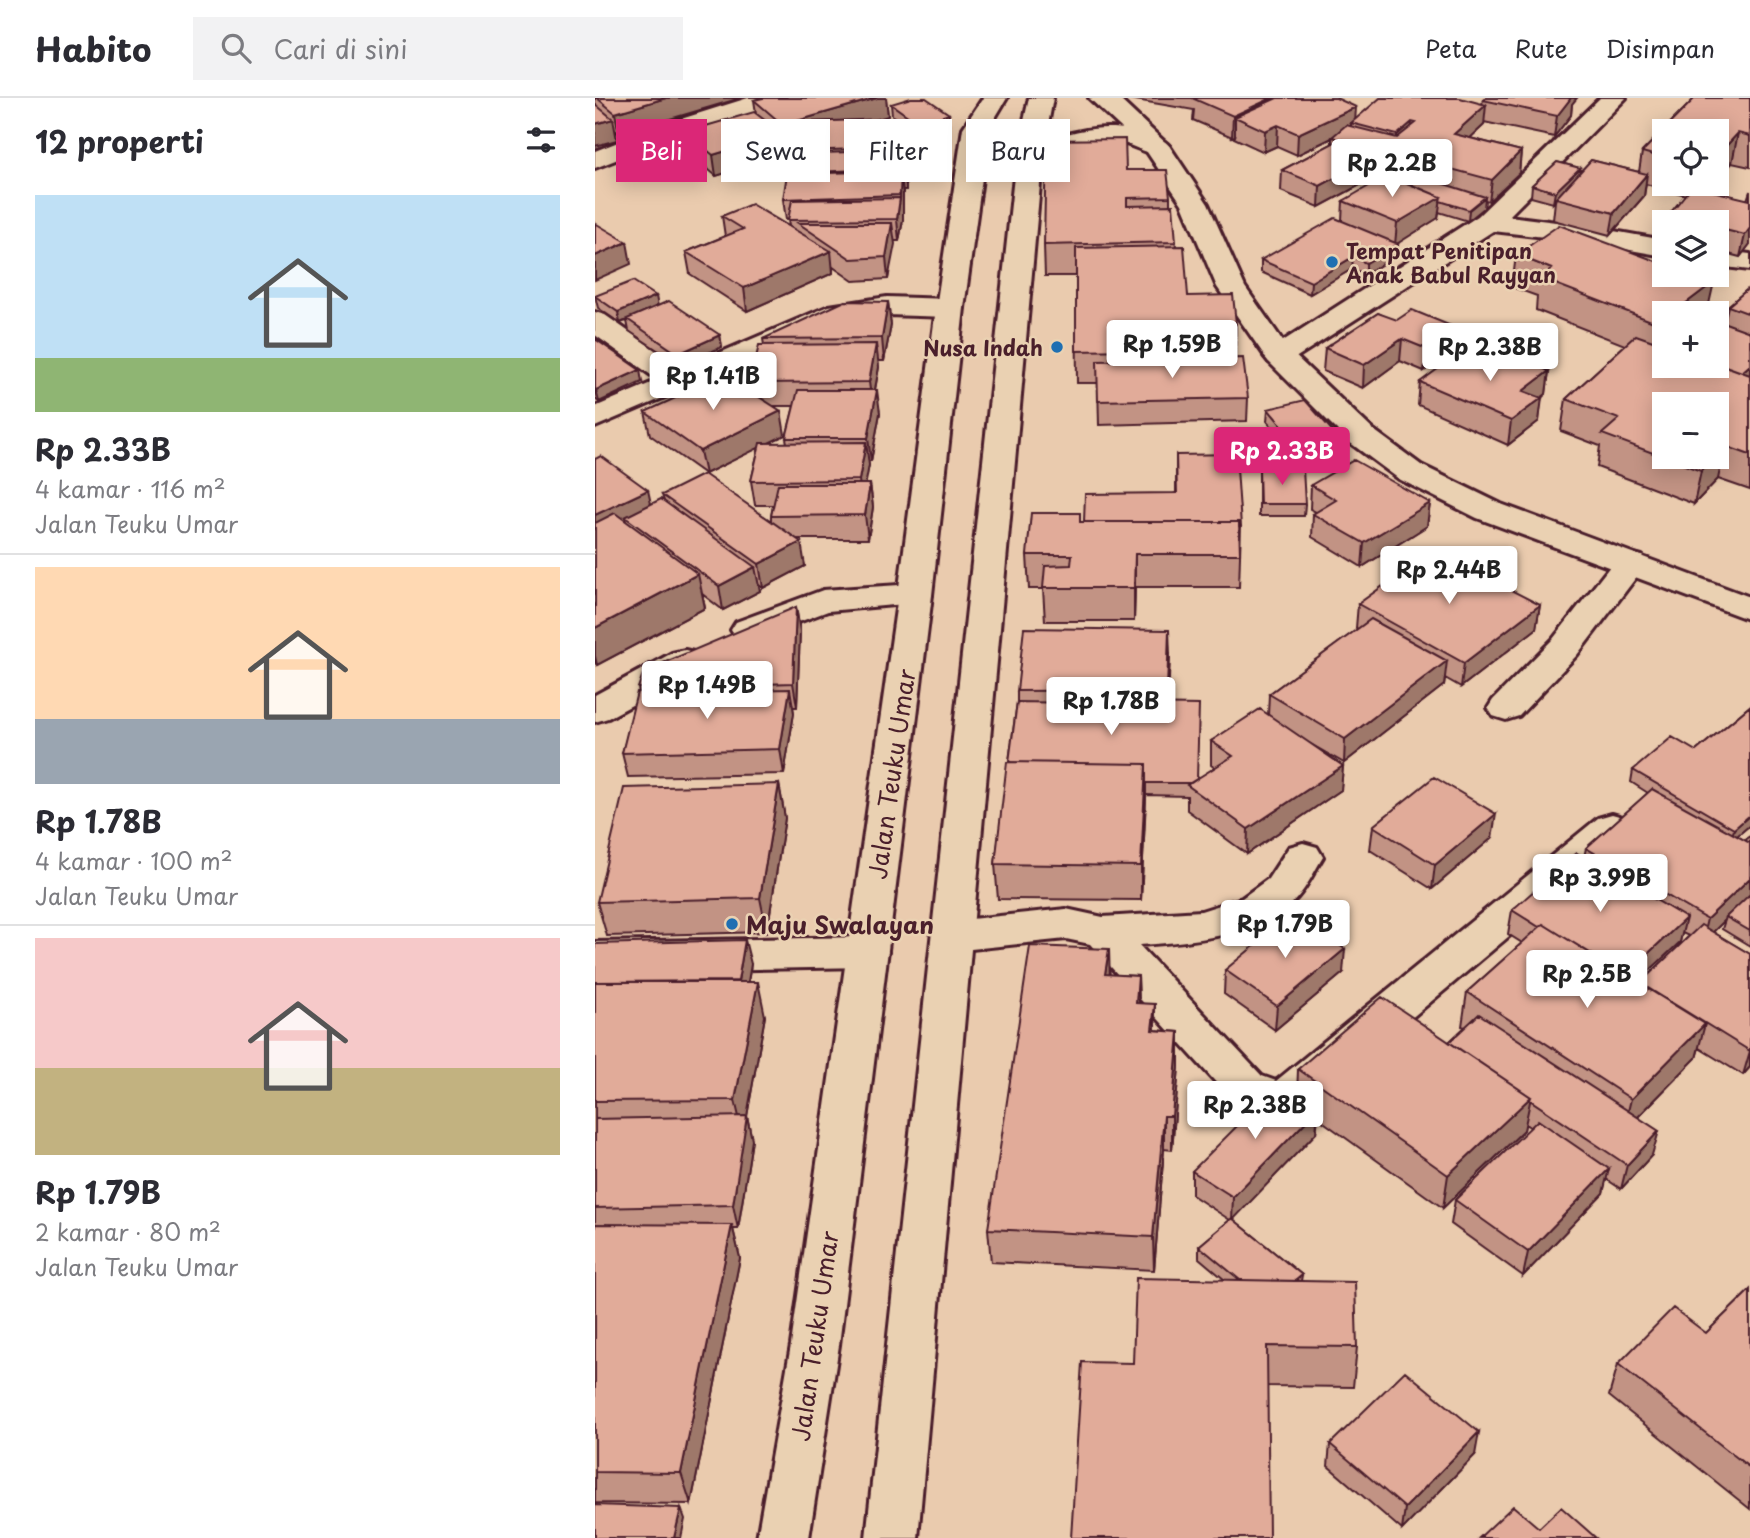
<!DOCTYPE html>
<html lang="id">
<head>
<meta charset="utf-8">
<style>
  :root { --surface:#fff; --page:#f2f2f3; --text:#2b2b33; --muted:#7c7c81; --line:#e1e1e2; --accent:#db2777 }
  body { margin:0; font-family:"Playpen Sans",sans-serif; background:var(--page); color:var(--text); height:100vh; display:flex; flex-direction:column; font-size:26px; white-space:nowrap }
  * { box-sizing:border-box; margin:0 }
  p { font-size:23px; color:var(--muted) }
  .icon { flex:none; width:38px; height:38px; fill:none; stroke:currentColor; stroke-width:2; stroke-linecap:round; stroke-linejoin:round }
  .map { position:relative; flex:1; overflow:hidden }
  .side { display:flex; flex-direction:column; background:var(--surface); width:595px }
  .side>* { flex:none }
  .banner { position:absolute; left:21px; top:21px; width:665px; height:63px; display:flex; gap:14px }
  .fabs { position:absolute; left:1057px; top:21px; display:grid; gap:14px }
  .fabs a { display:grid; place-items:center; width:77px; height:77px; border-radius:0px; background:var(--surface); box-shadow:0 4px 18px #0003; font-size:35px }
  .price { position:absolute; translate:-50% -60px; padding:0 16px; border-radius:7px; background:#fff; color:#222; font-size:23px; line-height:46px; filter:drop-shadow(0 2px 4px #0008) }
  .price::after { content:''; position:absolute; left:50%; top:42px; width:21px; height:16px; margin-left:-10px; background:inherit; clip-path:polygon(0 0,100% 0,50% 100%) }
  .price.on { background:var(--accent); color:#fff }
  ul { padding:0; list-style:none }
  li { display:grid; align-content:center; gap:14px; height:371px; padding:0 35px }
  li+li { border-top:2px solid var(--line) }
  li span { display:grid; place-items:center; height:217px; border-radius:0px; color:#555 }
  li>.icon { margin-inline-start:auto }
  span .icon { width:126px; height:126px; fill:#fffc; stroke-width:1 }
  li b { font-size:30px }
  h2 { display:flex; justify-content:space-between; align-items:center; height:84px; padding:0 35px; font-size:30px }
  .tag { padding:0 24px; border-radius:0px; background:var(--surface); box-shadow:0 4px 18px #0003; font-size:24px; line-height:63px }
  .tag.on { background:var(--accent); color:#fff }
  header { display:flex; align-items:center; gap:42px; box-sizing:border-box; height:98px; padding:0 35px; background:var(--surface); border-bottom:2px solid var(--line) }
  header strong { font-size:33px }
  nav { display:flex; gap:38px; margin-inline-start:auto; font-size:24px }
  .search { width:490px; height:63px; background:var(--page); display:flex; align-items:center; gap:18px; box-sizing:border-box; padding:0 24px; border-radius:0px; color:var(--muted); font-size:26px }
  main { display:flex; flex:1; min-height:0 }
  .map>svg:first-child { display:block }
</style>
</head>
<body>
<header>
<strong>Habito</strong>
<div class="search"><svg class="icon" aria-label="search" viewBox="0 0 24 24"><circle cx="10" cy="10" r="6"/><path d="M15 15l6 6"/></svg>Cari di sini</div>
<nav><a>Peta</a><a>Rute</a><a>Disimpan</a></nav>
</header>
<main>
<section class="side">
<h2>12 properti<svg class="icon" aria-label="filters" viewBox="0 0 24 24"><path d="M4 7h16M4 17h16"/><circle cx="9" cy="7" r="2"/><circle cx="15" cy="17" r="2"/></svg></h2>
<ul>
<li><span style="background:linear-gradient(#bfe0f5 75%,#8fb573 0)"><svg class="icon" aria-label="home" viewBox="0 0 24 24"><path d="M3 11l9-7 9 7M6 9v11h12V9"/></svg></span><div><b>Rp 2.33B</b><p>4 kamar · 116 m²</p><p>Jalan Teuku Umar</p></div></li>
<li><span style="background:linear-gradient(#ffd9b3 70%,#9aa5b1 0)"><svg class="icon" aria-label="home" viewBox="0 0 24 24"><path d="M3 11l9-7 9 7M6 9v11h12V9"/></svg></span><div><b>Rp 1.78B</b><p>4 kamar · 100 m²</p><p>Jalan Teuku Umar</p></div></li>
<li><span style="background:linear-gradient(#f6c9c9 60%,#c2b280 0)"><svg class="icon" aria-label="home" viewBox="0 0 24 24"><path d="M3 11l9-7 9 7M6 9v11h12V9"/></svg></span><div><b>Rp 1.79B</b><p>2 kamar · 80 m²</p><p>Jalan Teuku Umar</p></div></li>
</ul>
</section>
<div class="map">
<svg width="1155" height="1440" viewBox="0 0 1155 1440">
  <rect width="100%" height="100%" fill="#eacbae"/>
  <filter id="ink" filterUnits="userSpaceOnUse"><feTurbulence type="fractalNoise" baseFrequency=".0143" numOctaves="2"/><feDisplacementMap in="SourceGraphic" scale="14" xChannelSelector="R" yChannelSelector="G"/><feConvolveMatrix kernelMatrix="1 2 1 2 8 2 1 2 1" color-interpolation-filters="sRGB"/></filter>
  <g filter="url(#ink)">
    <g fill="none" stroke-linecap="round" stroke-linejoin="round">
      <defs>
        <path id="minor" d="M153,0H190L187,5L85,37L0,70V53L67,27Z
          M1005,0H1031L914,118L985,127L1069,142V158L985,143L898,133L694,264L684,267L674,264L669,258L674,252L883,118Z
          M1122,152L1155,156V172L1122,168Z
          M292,199L355,201L365,204L369,210L365,216L355,219L292,217L250,222L0,329V309L63,282L0,237V214L10,217L87,271L234,208Z
          M1035,455L1047,458L1052,465L982,557L924,618L911,622L898,618L893,610L898,602L958,541L1023,458Z
          M320,486L332,490L337,497L332,504L233,513L153,543L141,540L136,532L141,524L228,492Z
          M90,552L103,555L108,563L103,571L13,620L0,624V597L77,555Z
          M1017,716L1031,720L1036,730L1031,740L708,1011L676,1018L637,1002L495,846L471,841L357,853L343,849L337,838L343,827L357,823L471,811L508,819L606,813L647,800L673,781L694,749L708,745L722,749L728,759C720,772 712,789 702,800C669,838 591,844 544,847L667,978L681,983L1003,720Z
          M272,839L287,843L293,854L287,865L272,869L0,874V844Z"/>
        <path id="tertiary" d="M494,0H523L575,49L613,106L650,189L694,252L776,330L826,367L906,406L1155,499V522L882,420L804,381L754,344L674,264L622,189L587,106L552,54Z"/>
        <path id="trunk" d="M388,0H412L394,30L369,210L337,497L244,1247L214,1440H162L196,1247L303,497L341,210L368,30Z
          M434,0H458L450,43C486,30 520,24 557,38C564,41 570,42 575,49L571,54C555,59 543,49 528,45C500,39 471,52 447,64L323,1440H271L421,60Z"/>
      </defs>
      <use href="#minor" stroke="#4a1f2b" stroke-width="6"/>
      <use href="#tertiary" stroke="#4a1f2b" stroke-width="6"/>
      <use href="#trunk" stroke="#4a1f2b" stroke-width="6"/>
      <use href="#minor" fill="#ead1b2" fill-rule="evenodd"/>
      <use href="#tertiary" fill="#ead1b2" fill-rule="evenodd"/>
      <use href="#trunk" fill="#ead1b2" fill-rule="evenodd"/>
    </g>
    <path fill="#c29384" stroke="#4a1f2b" stroke-width="2" fill-rule="evenodd" d="M0,0H146L24,36L20,32L22,42L0,48Z
      M168,0H291L293,18L282,22L303,21L297,17L296,6L354,27L325,37L317,31V70L311,71V92H308V122L304,143H299L293,181L258,183L238,169V175L152,213L95,176L91,154L130,138L127,118L194,128L193,122H191L188,101L197,75L209,55V43L191,48L189,46L191,57L121,78L94,55L90,34L161,15L159,2Z
      M529,0H741L760,21L887,6L888,2L977,6L976,17L959,39L889,24V27L875,40L926,53L924,75L894,103L890,102L889,110L873,123L844,114L843,120L802,145L803,146L802,157L771,176L757,171L715,196L666,174V162L747,122L748,103L802,81L805,79L777,71L776,81L724,109L686,93L687,72L737,46V40L702,57L682,48L669,54L639,40L640,38L637,39L598,22L599,12Z
      M1100,0H1155V69L1137,65L1122,82V33H1069V86H1118L1113,92L1152,102L1155,93V146L1145,159L1122,153V124H1072L1073,118L1091,97L1051,86L1049,98L1015,137L958,122L960,103L958,105L936,99L937,87L962,64L985,70V74L996,62L1044,74L1047,54Z
      M531,72L575,99V107L581,148L593,198L641,226L640,258L597,259V261L653,300L652,323L504,327L503,285H482L481,178H450L449,147Z
      M921,157L1069,215V268L1129,225L1133,208L1155,189V392L1123,381L1099,406L1002,369L1005,348L966,333L971,301L1030,247L941,212L942,198L917,189Z
      M0,198L63,208L125,237L127,249L85,267L34,233L32,223L25,225L3,210Z
      M293,204L296,227L289,263H283L284,269L280,292L285,315L276,363H273L274,367L270,386H275L278,409L273,441H203L210,468L168,490L164,487L165,493L128,512L107,496L110,510L2,567L0,565V361L56,406L69,403L67,397L176,423V418L178,407H160L156,383L164,349L110,376L55,337L50,314L156,294L155,285L169,247L168,241ZM178,308H199L191,340L192,345H173L190,337Z
      M783,215L858,252L829,273L805,263L768,290L728,273L730,250Z
      M0,241L47,284L4,304L0,301Z
      M870,268L954,273L951,296L946,300L944,323L913,347L823,307L825,284Z
      M673,311L742,338L741,350L704,360L672,323Z
      M581,357L646,428L644,489H540L539,523H450L448,491H434L432,457L486,424H489L581,395Z
      M664,371L710,406L709,418H664Z
      M716,387L835,405L832,428L767,469L717,439L718,416L721,414L715,411Z
      M763,506L945,507L941,531L866,589L850,580L849,587L749,665L714,645L748,668L746,692L652,756L592,712V698L551,697L546,802L403,801L400,766L422,604V593L575,556L573,606L602,681L620,670L616,667V643L673,617L674,596L763,531L761,530Z
      M201,509L205,533L202,609H198L199,615L189,676L33,679L27,655L44,594L43,590Z
      M1155,608V727L1142,738L1151,743L1152,740L1155,738V848L1127,831L1130,822L1118,834L1155,856V969L1148,977L1104,950L1101,960L1042,1020L1057,1057L1026,1091L1011,1081L1008,1095L928,1178L856,1126L860,1102L936,1030L930,1026L929,1032L848,1110L723,1020L721,1035L638,1121L707,1177L706,1183L762,1249L758,1289L672,1288L538,1265L630,1182L604,1160V1148L635,1122L597,1097V1073L702,998L703,971L854,944L870,929L867,928L872,894L927,845L913,836L917,812L989,759L991,750L1053,695L1036,684L1038,672L1101,653ZM1087,835L1094,838L1045,886L1042,884L1085,844Z
      M184,686L190,720L172,834L12,838L2,804Z
      M778,728L897,740L837,791L775,752Z
      M0,846L156,866L153,884L170,918L152,1018L157,1042L143,1131H138L145,1160L96,1406L0,1405Z
      M514,851V877L543,878L544,905L560,932L584,934V968L577,1052L569,1051L559,1172L396,1164L393,1131Z
      M630,872L748,875L680,932L629,896Z
      M1155,1192V1411L1014,1298L1023,1266L1111,1235Z
      M735,1346L880,1357L807,1432L733,1368Z"/>
    <path fill="#9e786b" stroke="#4a1f2b" stroke-width="2" d="M71,0H146L24,36L20,15Z
      M282,0H291L293,18L191,48L188,27Z
      M677,0H721L640,19V38L637,39L638,18Z
      M976,0H982L977,6L976,17L959,39L962,18Z
      M891,7L889,27L857,57L859,36Z
      M761,9L760,26L756,25V32L737,39V40L702,57L703,36Z
      M354,16V27L325,37L324,26Z
      M316,20L318,41L317,70L315,49Z
      M18,21L22,42L0,48V26Z
      M817,24L815,45L801,56L802,37Z
      M683,27L682,48L669,54L670,33Z
      M1143,35L1137,65L1122,82V58Z
      M188,36L191,57L121,78L118,57Z
      M309,52L311,73V92L309,70Z
      M926,53L924,75L894,103L897,82Z
      M778,59L776,81L724,109L725,88Z
      M985,70L984,81L961,100L960,103L958,105L960,94Z
      M306,73L308,94V122L304,143L302,121L305,101Z
      M1052,76L1049,98L1015,137L1019,115Z
      M1108,86H1118L1105,101Z
      M846,99L843,120L800,147L802,125Z
      M890,99L889,110L873,123L874,112Z
      M297,125L300,146L293,181L291,159Z
      M1155,130V146L1145,159L1150,137Z
      M32,144L36,166L0,182V158Z
      M803,146L802,157L771,176V165Z
      M236,153L238,175L152,213L149,190Z
      M758,159L757,171L715,196L716,184Z
      M1119,184L1112,215H1078Z
      M61,198L63,209L25,225L23,214Z
      M293,204L296,227L289,263L287,240Z
      M1069,222V249L1058,258L1064,226Z
      M861,230L858,252L829,273L832,251Z
      M125,237L127,249L85,267L83,256Z
      M807,241L805,263L768,290L769,267Z
      M281,246L284,269L277,307L274,284Z
      M1155,267V285L1145,276Z
      M45,272L47,284L4,304L1,292Z
      M954,273L951,296L925,316L928,293Z
      M282,292L285,315L276,363L273,340Z
      M947,300L944,323L913,347L916,323Z
      M186,313L190,337L110,376L105,353Z
      M742,338L741,350L704,360V348Z
      M271,344L274,367L267,406L264,382Z
      M1130,348L1123,381L1099,406L1106,373L1120,359H1122V356Z
      M275,386L278,409L273,441L270,417Z
      M53,392L58,415L30,419L32,428L0,444V417Z
      M835,405L832,428L767,469L769,445Z
      M206,444L210,468L168,490L164,466Z
      M540,456V489L539,523V490Z
      M160,469L165,493L128,512L124,488Z
      M103,476L110,510L2,567L0,558V530Z
      M945,507L941,531L866,589L869,565Z
      M201,509L205,533L202,609L198,585Z
      M574,532L575,556L572,617V592Z
      M852,563L849,587L749,665L750,641Z
      M195,591L199,615L189,676L185,651Z
      M551,666V701L546,802V768Z
      M748,668L746,692L652,756L653,731Z
      M184,686L190,720L172,834L165,800Z
      M901,716L897,740L837,791L840,767Z
      M1155,717V727L1136,743L1139,731Z
      M1155,780V798L1131,819L1130,822L1106,846L1112,821Z
      M1091,820L1085,844L1021,904L1027,880Z
      M150,842L156,866L149,907L143,883Z
      M514,851L515,885L510,876Z
      M750,851L748,875L680,932L682,908Z
      M543,878L544,912L541,905Z
      M163,884L170,918L152,1018L157,1042L143,1131L138,1107L148,1036L140,1002Z
      M560,906V940L557,932Z
      M1110,926L1101,960L1028,1034L1036,1001Z
      M584,934V968L577,1052V1018Z
      M1155,953V969L1148,977Z
      M936,999L929,1032L848,1110L853,1077Z
      M723,1011L721,1035L637,1123L638,1099Z
      M569,1018V1051L559,1172L558,1139Z
      M1064,1033L1057,1057L1026,1091L1032,1067Z
      M1014,1071L1008,1095L928,1178L933,1154Z
      M137,1127L145,1160L96,1406L86,1375Z
      M884,1334L880,1357L807,1432L810,1410Z
      M86,1410L90,1421L86,1440H79Z"/>
    <path fill="#e1ab99" stroke="#4a1f2b" stroke-width="2" d="M2,0H71L20,15Z
      M168,0H282L188,27L159,2Z
      M316,0H331L354,16L324,26L296,6Z
      M600,0H677L638,18L599,1Z
      M682,0H741L761,9L703,36L683,27L670,33L640,19Z
      M785,0H865L891,7L859,36L926,53L897,82L737,39L751,27L802,40L821,25L817,24L802,37L756,25Z
      M890,0H976L962,18L888,2Z
      M1100,0H1155V38L1143,35L1122,58V33H1069V60L1047,54Z
      M0,6L18,21L0,26Z
      M159,14L188,36L118,57L90,34Z
      M316,20L315,49L208,53L211,24Z
      M530,41L531,72H572L575,99L532,100V108L578,107L581,144L449,147L451,42Z
      M740,44L778,59L725,88L687,72Z
      M309,52V70L197,75L200,56Z
      M996,62L1052,76L1019,115L961,100Z
      M962,64L985,70L960,94L937,87Z
      M306,73L305,97L188,101L192,76Z
      M812,74L890,99L874,112L845,103L846,99L802,81Z
      M793,77L846,99L802,125L748,103Z
      M1097,88L1155,102V130L1150,137L1122,130V124H1097L1073,118Z
      M305,100L302,121L193,122L197,102Z
      M156,106L236,153L149,190L91,154L148,131L127,118Z
      M740,120L803,146L771,165L758,159L716,184L666,162Z
      M0,125L32,144L0,158Z
      M203,125H297L291,159L256,161Z
      M964,127L1069,166V177H1099L1119,184L1078,215H1069V222L1064,226L945,180L957,171L921,157Z
      M589,148L593,198L638,197L641,226L595,227L597,251L481,253V150Z
      M38,183L61,198L23,214L0,198Z
      M1155,189V216L1133,208Z
      M74,203L125,237L83,256L32,221Z
      M250,203L293,204L287,240L168,241Z
      M817,212L861,230L832,251L807,241L769,267L730,250L783,215L802,222Z
      M1122,222L1155,234V267L1147,274L1122,265Z
      M1041,237L1069,247V268H1122V265L1155,277V357L1130,348L1122,356V306H1069V359H1120L1106,373L1007,336L1024,321L971,301Z
      M0,241L45,272L1,292L0,291Z
      M281,246L274,284L155,285L164,247Z
      M896,249L954,273L928,293L947,300L916,323L825,284L855,262L870,268Z
      M648,260L653,300L503,303L502,263Z
      M130,277L186,313L105,353L50,314Z
      M203,292H282L273,340H191Z
      M710,302L742,338L704,348L673,311Z
      M271,344L264,382L156,383L165,345Z
      M641,356L646,428H644V424H489L490,396L582,395L581,357Z
      M6,358L53,392L0,417V361Z
      M759,362L835,405L769,445L718,416L741,402L716,387Z
      M664,371H708L710,406H665Z
      M109,376L206,444L164,466L67,397Z
      M183,386H275L270,417L176,418Z
      M66,401L160,469L124,488L30,419Z
      M20,415L103,476L0,530V425Z
      M436,415H485V424H644L645,456H540L539,490H448L450,468L476,467L477,457H432Z
      M838,452L945,507L869,565L763,506Z
      M201,509L198,585L43,590L49,573Z
      M776,521L852,563L750,641L674,596Z
      M429,530L574,532L572,592L422,593Z
      M195,591L185,651L27,655L42,594Z
      M422,604L604,607L602,681L596,685H551V666L414,664Z
      M1155,608V717L1139,731L1038,672L1077,639L1101,653Z
      M665,611L748,668L653,731L592,687L638,658L616,643Z
      M412,664L551,666L546,768L400,766Z
      M839,679L901,716L840,767L778,728Z
      M184,686L165,800L2,804L29,690Z
      M1057,691L1155,745V780L1112,821L991,750Z
      M982,755L1091,820L1030,877L948,826L944,829L917,812Z
      M1155,796V833L1131,819Z
      M698,816L750,851L682,908L630,872Z
      M948,826L1110,926L1036,1001L872,894Z
      M1106,827L1155,856V953L1045,885Z
      M150,842L143,883L0,884V846Z
      M435,848L514,851L510,876L543,878L541,905L560,906L557,932L584,934L577,1018H569L558,1139L393,1131Z
      M0,884H163L140,1002L0,1003Z
      M787,899L936,999L853,1077L703,971Z
      M884,916L1064,1033L1032,1067L935,1002L936,999L854,944Z
      M683,987L723,1011L638,1099L597,1073Z
      M152,1018L138,1107L0,1110V1021Z
      M943,1022L1014,1071L933,1154L860,1102Z
      M637,1120L707,1177L700,1183L645,1182L604,1148Z
      M0,1126L137,1127L86,1375L0,1374Z
      M541,1180L760,1184L762,1249L672,1248L674,1440H476L487,1264L538,1265Z
      M1155,1192V1370L1023,1266L1078,1210L1111,1235Z
      M810,1273L884,1334L810,1410L735,1346Z
      M0,1407L86,1410L79,1440H0Z
      M918,1408L944,1430L966,1409L1001,1440H884Z"/>
  </g>
  <g fill="#1f6fb2" stroke="#ead1b2" stroke-width="2.5">
    <circle cx="737" cy="164" r="7"/>
    <circle cx="462" cy="249" r="7"/>
    <circle cx="137" cy="826" r="7"/>
  </g>
  <g text-anchor="middle" dominant-baseline="central" stroke-width="5" stroke-linejoin="round" paint-order="stroke">
    <g font-size="21" font-weight="bold" fill="#4a1f2b" stroke="#ead1b2" text-anchor="start">
      <text x="751" y="152">Tempat Penitipan<tspan x="751" dy="24">Anak Babul Rayyan</tspan></text>
      <text x="448" y="249" text-anchor="end">Nusa Indah</text>
    </g>
    <g font-size="24" fill="#4a1f2b" stroke="#ead1b2">
      <text transform="translate(296 676) rotate(-82)">Jalan Teuku Umar</text>
      <text transform="translate(219 1238) rotate(-82)">Jalan Teuku Umar</text>
    </g>
    <g font-size="24" font-weight="bold" fill="#4a1f2b" stroke="#ead1b2" text-anchor="start">
      <text x="151" y="826">Maju Swalayan</text>
    </g>
  </g>
</svg>
<div class="fabs">
<a><svg class="icon" aria-label="locate" viewBox="0 0 24 24"><circle cx="12" cy="12" r="6"/><path d="M12 2v4M12 18v4M2 12h4M18 12h4"/></svg></a>
<a><svg class="icon" aria-label="layers" viewBox="0 0 24 24"><path d="M12 4l9 5-9 5-9-5zM3 14l9 5 9-5"/></svg></a>
<a>+</a>
<a>−</a>
</div>
<b class="price" style="left:797px;top:101px">Rp 2.2B</b>
<b class="price" style="left:577px;top:282px">Rp 1.59B</b>
<b class="price" style="left:895px;top:285px">Rp 2.38B</b>
<b class="price" style="left:118px;top:314px">Rp 1.41B</b>
<b class="price on" style="left:687px;top:389px">Rp 2.33B</b>
<b class="price" style="left:854px;top:508px">Rp 2.44B</b>
<b class="price" style="left:112px;top:623px">Rp 1.49B</b>
<b class="price" style="left:516px;top:639px">Rp 1.78B</b>
<b class="price" style="left:1005px;top:816px">Rp 3.99B</b>
<b class="price" style="left:690px;top:862px">Rp 1.79B</b>
<b class="price" style="left:992px;top:912px">Rp 2.5B</b>
<b class="price" style="left:660px;top:1043px">Rp 2.38B</b>
<div class="banner">
<a class="tag on">Beli</a>
<a class="tag">Sewa</a>
<a class="tag">Filter</a>
<a class="tag">Baru</a>
</div>
</div>
</main>
</body>
</html>
